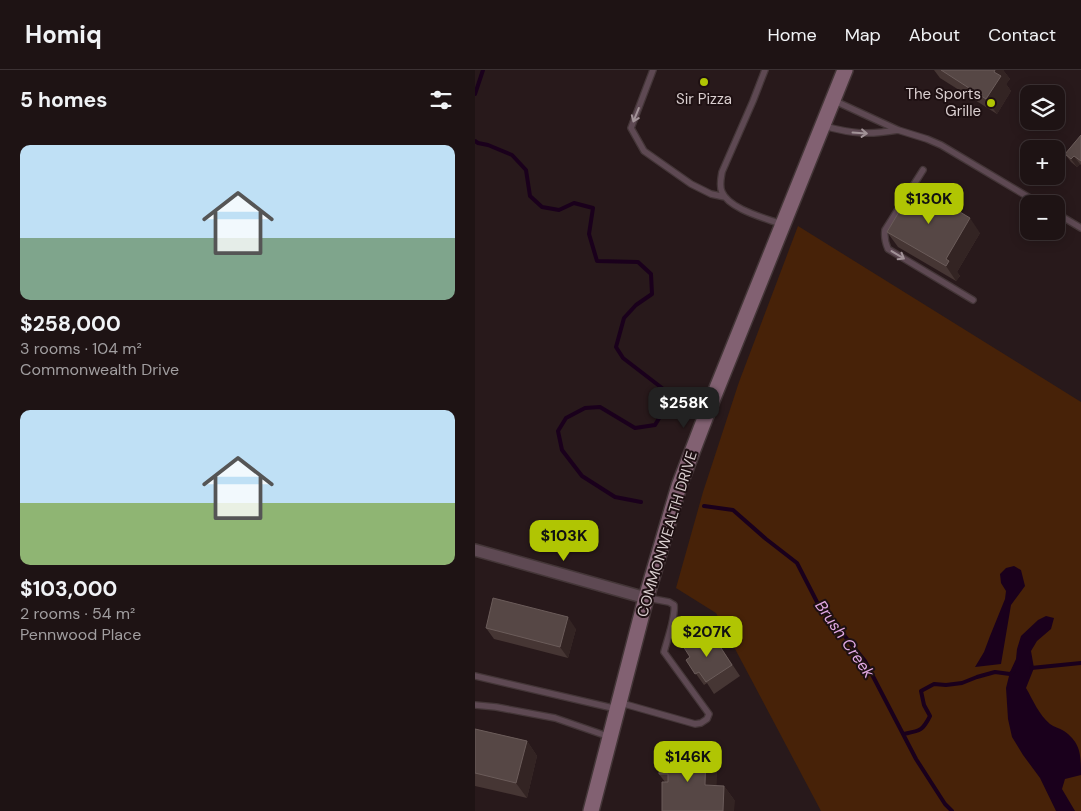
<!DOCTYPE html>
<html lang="en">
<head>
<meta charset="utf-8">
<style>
  :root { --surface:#1e1314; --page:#261c1d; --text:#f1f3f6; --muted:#a19ea0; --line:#3c3234; --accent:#b0c503 }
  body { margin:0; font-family:"DM Sans",sans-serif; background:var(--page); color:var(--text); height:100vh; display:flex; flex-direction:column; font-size:19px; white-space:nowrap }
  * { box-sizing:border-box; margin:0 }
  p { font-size:16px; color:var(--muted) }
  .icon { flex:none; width:28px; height:28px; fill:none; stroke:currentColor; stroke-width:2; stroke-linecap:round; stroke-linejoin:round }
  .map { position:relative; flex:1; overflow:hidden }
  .drawer { display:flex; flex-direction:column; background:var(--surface); width:475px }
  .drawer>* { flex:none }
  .buttons { position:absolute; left:545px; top:15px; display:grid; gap:10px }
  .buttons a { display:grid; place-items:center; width:45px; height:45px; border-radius:10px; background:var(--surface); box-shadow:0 2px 12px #0003,0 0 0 1px var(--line); font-size:25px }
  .price { position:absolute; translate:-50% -42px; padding:0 11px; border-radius:10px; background:var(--accent); color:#111; font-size:16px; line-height:32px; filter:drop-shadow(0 1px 2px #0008) }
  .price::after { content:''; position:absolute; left:50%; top:30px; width:15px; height:11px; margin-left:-8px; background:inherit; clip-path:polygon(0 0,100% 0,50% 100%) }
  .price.on { background:#222; color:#fff }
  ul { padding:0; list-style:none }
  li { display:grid; align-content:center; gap:10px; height:265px; padding:0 20px }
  li span { display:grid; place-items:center; height:155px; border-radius:10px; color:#555 }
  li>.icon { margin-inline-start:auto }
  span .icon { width:90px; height:90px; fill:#fffc; stroke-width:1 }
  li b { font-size:21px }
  h2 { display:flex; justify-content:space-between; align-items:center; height:60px; padding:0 20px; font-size:21px }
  header { display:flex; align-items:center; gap:30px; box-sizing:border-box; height:70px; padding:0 25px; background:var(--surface); border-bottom:1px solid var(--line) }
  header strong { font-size:24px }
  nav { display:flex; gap:28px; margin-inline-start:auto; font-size:18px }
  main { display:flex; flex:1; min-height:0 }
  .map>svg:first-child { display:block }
</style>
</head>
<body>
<header>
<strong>Homiq</strong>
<nav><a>Home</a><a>Map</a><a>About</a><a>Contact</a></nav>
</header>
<main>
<section class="drawer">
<h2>5 homes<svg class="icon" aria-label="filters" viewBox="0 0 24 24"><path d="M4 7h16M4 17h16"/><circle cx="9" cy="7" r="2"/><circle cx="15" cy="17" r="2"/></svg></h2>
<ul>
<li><span style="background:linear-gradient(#bfe0f5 60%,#7fa58c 0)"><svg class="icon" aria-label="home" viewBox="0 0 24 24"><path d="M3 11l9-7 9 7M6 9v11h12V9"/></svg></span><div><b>$258,000</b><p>3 rooms · 104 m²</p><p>Commonwealth Drive</p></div></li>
<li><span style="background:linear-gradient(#bfe0f5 60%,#8fb573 0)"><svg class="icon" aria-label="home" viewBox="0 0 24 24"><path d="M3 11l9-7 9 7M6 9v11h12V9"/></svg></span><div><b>$103,000</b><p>2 rooms · 54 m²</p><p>Pennwood Place</p></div></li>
</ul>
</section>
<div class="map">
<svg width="606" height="741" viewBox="0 0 606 741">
  <rect width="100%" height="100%" fill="#28191b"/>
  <path fill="#472208" d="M323,156L606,332V741H346L241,543L201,518L228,422L264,312Z"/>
  <path fill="#1a001c" d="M539,496L546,500L550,516L536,535L526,594L500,597L509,582L515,566L530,529L531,521L526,513L525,504L531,498Z
    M571,546L579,548L576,559L562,571L556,581L559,598L551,618C558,630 564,645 575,654C579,657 584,658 589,661C606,673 606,685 606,705L590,709L587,719L600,741H581L565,708L548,685L537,667L533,649L531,618L535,602L541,589L542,579L546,566L563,550Z"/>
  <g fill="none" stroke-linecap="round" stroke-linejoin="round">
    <path stroke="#1a001c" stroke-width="4" d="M0,24L8,0
      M0,71L3,73L13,75L37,85L51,100L55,126L67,137L84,140L99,133L118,138L114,164L122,191L163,192L176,204L177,224L161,235L149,248L141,277L148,288L187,318L189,340L180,355L160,358L125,337L110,338L91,348L83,361L87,380L107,406L140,427L166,432
      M229,436L258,440L291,469L322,493L342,532L390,591L441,689L470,734L477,741
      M556,598L606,593
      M428,664C444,661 447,662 455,646L449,635L446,621L459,614L471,615L487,613L502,607L520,602L535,604L539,601"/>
    <defs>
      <path id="lane" d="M178,0L156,58L169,81L216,114L236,124L250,127
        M290,0L278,31L247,102C246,108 244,116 247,122C254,139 290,148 306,154
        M360,31L423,60L452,69L466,75L565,134
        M349,56C378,64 394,65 423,60
        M448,100L410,160C409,167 410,172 413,179L498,230
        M581,143L606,158
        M0,606L142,639
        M146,633L220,654L226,653L232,649L234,644L189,582C192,570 201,546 199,535L194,532L173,528
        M0,635L21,637L80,648L135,667"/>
      <path id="street" d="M0,480L171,528"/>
      <path id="secondary" d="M116,741L171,528L204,416L232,343L370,0"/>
    </defs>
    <use href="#lane" stroke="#443638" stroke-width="8"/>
    <use href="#street" stroke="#443638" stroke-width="14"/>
    <use href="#secondary" stroke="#443638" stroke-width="18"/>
    <use href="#lane" stroke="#5e4953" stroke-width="5.5"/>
    <use href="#street" stroke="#5e4953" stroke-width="11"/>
    <use href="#secondary" stroke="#826172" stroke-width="15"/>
  </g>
  <path fill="#463634" d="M459,0H528L535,9L531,14L536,21L522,44L465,8Z
    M606,65V95L605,94L602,97L596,92L590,84Z
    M412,162L505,163L482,202L485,206L481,211L423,177Z
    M11,558L101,559L93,588L19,569Z
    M221,575L245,576L265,606L239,624L232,613L229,615L211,590L215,587Z
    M0,659L52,671L62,686L52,728L0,716Z
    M231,681L242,696L241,716H249L260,731L190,712L184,704Z"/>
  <path fill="#332423" d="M520,0H528L535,9L531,14L536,21L522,44L511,29Z
    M599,86L605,94L602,97L596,89Z
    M495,148L505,163L482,202L485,206L481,211L471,196V189Z
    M93,547L101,559L93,588L85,577Z
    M52,671L62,686L52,728L41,713Z
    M231,681L242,696L241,731L230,715Z
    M249,716L260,731L259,741H248Z"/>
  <path fill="#564745" stroke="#6b5c5a" d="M466,0H520L519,2L526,6L511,29Z
    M606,65V91L599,86L596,89L590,84Z
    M440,115L495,148L471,189L474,191L471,196L412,162Z
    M18,528L93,547L85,577L11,558Z
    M237,564L257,595L231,612L224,602L220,604L211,590L215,587L208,576L217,570L220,575Z
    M0,659L52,671L41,713L0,703Z
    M185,679L231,681L230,715L249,716L248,741H187V712H193V704H184Z"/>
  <defs><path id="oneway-shaft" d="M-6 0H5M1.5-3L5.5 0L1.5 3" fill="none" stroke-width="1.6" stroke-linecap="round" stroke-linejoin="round" transform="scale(1.25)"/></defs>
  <g stroke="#a29398">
    <use href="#oneway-shaft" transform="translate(161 45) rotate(112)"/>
    <use href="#oneway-shaft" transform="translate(385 63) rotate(4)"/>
    <use href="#oneway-shaft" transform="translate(423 185) rotate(31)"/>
  </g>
  <g fill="#b0c503" stroke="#1e1012" stroke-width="2">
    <circle cx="229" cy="12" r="5"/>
    <circle cx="516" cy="33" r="5"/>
  </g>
  <g text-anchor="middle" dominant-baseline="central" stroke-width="4" stroke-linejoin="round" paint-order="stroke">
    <g font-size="15" fill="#dacfd0" stroke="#1e1012" text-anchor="end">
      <text x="506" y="24">The Sports<tspan x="506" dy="17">Grille</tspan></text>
      <text x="229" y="29" text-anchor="middle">Sir Pizza</text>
    </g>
    <g font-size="15" fill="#dacfd0" stroke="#1e1012">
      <text transform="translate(192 464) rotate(-73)">COMMONWEALTH DRIVE</text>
    </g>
    <g font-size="16" font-style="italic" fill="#e1a8e3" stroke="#1e1012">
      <text transform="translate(370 569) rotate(55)">Brush Creek</text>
    </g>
  </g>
</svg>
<div class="buttons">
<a><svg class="icon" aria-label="layers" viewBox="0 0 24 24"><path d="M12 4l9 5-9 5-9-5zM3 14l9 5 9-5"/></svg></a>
<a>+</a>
<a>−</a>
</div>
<b class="price" style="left:454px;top:155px">$130K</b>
<b class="price on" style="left:209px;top:359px">$258K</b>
<b class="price" style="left:89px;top:492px">$103K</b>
<b class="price" style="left:232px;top:588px">$207K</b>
<b class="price" style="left:213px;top:713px">$146K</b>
</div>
</main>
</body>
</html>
